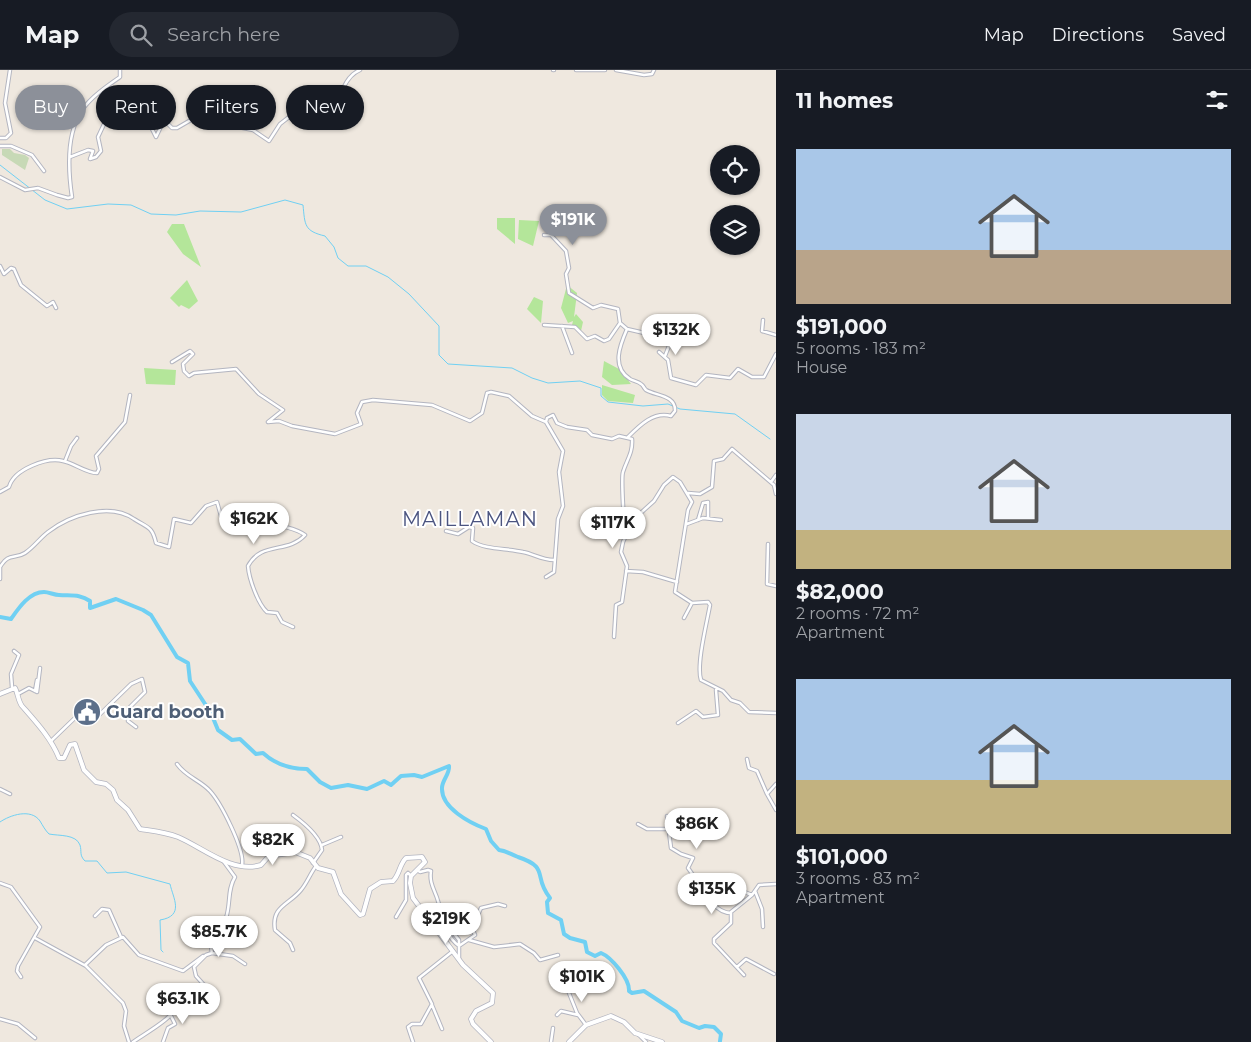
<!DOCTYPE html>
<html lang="en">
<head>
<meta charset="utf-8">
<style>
  :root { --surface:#171b24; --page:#242831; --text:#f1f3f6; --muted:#9ea1a6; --line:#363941; --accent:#8c9099 }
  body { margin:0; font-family:Montserrat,sans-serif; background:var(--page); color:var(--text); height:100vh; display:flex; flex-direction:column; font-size:19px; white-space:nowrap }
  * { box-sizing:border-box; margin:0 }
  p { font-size:16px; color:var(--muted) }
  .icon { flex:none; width:28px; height:28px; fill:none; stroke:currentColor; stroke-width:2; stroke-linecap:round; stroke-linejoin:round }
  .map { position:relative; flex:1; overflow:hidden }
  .panel { display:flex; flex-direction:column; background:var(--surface); width:475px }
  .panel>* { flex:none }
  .hud { position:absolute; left:15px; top:15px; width:475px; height:45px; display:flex; gap:10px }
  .buttons { position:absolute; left:710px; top:75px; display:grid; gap:10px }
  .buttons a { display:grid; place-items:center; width:50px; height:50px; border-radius:50%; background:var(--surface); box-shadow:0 1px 4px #0004; font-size:25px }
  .price { position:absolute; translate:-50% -42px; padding:0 11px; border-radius:18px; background:#fff; color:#222; font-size:16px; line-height:32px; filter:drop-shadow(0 1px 2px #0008) }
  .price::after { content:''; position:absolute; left:50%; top:30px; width:15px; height:11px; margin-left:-8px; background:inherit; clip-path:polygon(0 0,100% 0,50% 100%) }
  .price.on { background:var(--accent); color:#fff }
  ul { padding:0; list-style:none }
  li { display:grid; align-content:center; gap:10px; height:265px; padding:0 20px }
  li span { display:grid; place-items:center; height:155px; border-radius:0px; color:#555 }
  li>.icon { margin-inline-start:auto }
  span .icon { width:90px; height:90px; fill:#fffc; stroke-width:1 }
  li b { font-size:21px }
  h2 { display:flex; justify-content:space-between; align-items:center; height:60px; padding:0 20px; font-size:21px }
  .pill { padding:0 18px; border-radius:22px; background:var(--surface); box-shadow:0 1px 4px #0004; font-size:18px; line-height:45px }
  .pill.on { background:var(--accent); color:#fff }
  header { display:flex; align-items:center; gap:30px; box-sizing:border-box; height:70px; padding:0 25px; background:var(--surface); border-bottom:1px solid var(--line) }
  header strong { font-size:24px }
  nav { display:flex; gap:28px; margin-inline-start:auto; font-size:18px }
  .search { width:350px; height:45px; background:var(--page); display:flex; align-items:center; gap:12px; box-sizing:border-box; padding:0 18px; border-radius:28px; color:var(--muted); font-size:19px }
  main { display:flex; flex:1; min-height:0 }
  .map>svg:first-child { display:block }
</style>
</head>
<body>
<header>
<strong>Map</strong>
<div class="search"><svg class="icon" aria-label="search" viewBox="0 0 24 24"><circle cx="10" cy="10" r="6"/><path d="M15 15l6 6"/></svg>Search here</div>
<nav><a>Map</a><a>Directions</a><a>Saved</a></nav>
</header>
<main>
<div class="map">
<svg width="776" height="972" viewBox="0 0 776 972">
  <rect width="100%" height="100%" fill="#efe8df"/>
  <path fill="#b4e69a" d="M497,148H515V174L497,159Z
    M519,150L539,151L533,176L518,169Z
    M172,154H184L201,197L183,184L167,162Z
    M187,210L198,231L189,239L181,235L179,237L170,228Z
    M567,215L577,223L574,247L576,244L583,252L581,261L572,255L573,251L568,253L561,238Z
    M534,227L543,231L541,253L527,239Z
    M604,291L619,299L631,314L612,315L602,307Z
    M144,298L176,300L175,315L146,314Z
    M602,315L635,325L633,333L608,331L602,325Z"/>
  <path fill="#c7d9b6" d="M2,79H10L14,83L25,85L29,88L25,100L2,85Z"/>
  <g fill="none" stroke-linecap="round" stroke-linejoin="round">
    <path stroke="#70d0f3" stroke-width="1" d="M0,95L45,130L67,139L108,134L131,135L151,144L176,145L200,141L241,142L285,130L303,135C305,155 304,161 325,166L334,177L338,188L348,196H366L388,207L409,224L439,256V285L448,294L512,298L532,308L548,313L580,311L601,318V326L608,332L643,336L668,334L680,339L735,344L770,369
      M0,752C10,745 31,738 40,751C43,756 45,760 49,764C59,766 76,764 80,775C82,782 79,785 85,791H97L107,803L126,802L170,814C173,828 185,846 160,850L161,880L163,882"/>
    <path stroke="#70d0f3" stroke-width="4" d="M0,547L11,549C18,539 29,522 44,522C49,522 54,525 59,525C71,526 80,524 90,531V538L116,529L143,540L151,545L177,587L188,593L190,611L211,643L218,660L232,670L240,669L256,684L263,683C275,694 290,699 307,699L320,712L331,718L348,715L367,719L384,711L391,715L401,706L414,705L422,707L449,696C450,704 442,710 442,718C441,738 470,753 486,759L491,771L499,780C507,781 510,784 518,787C551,798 532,806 550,828L547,832L548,843L561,850L564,864L570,868L585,872L587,882L595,886L601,883C611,887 630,909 629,921L632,923L644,921L676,942L682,951L699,958L705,956L714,957L721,964L720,971"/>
    <defs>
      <path id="minor" d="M553,0H554
        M576,0H605
        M616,0L644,5L652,4L654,0
        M0,68H6L11,63L5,33L10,0
        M0,76H11L32,85L44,101
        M70,87L88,80L93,81L90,89L96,87L101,81L98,67L105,52L113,46L128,41L140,31L145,35L143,41L156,67L164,50L172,58H177L203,43L213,52L253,60L269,71L280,54L289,47L303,49L328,37L337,40C339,27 345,6 360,0
        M0,107L25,120L38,118L57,125L68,128L72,127C68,100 66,64 82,40C91,27 107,16 120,7V0
        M544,165H551L566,181L569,198L566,204L569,223L593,238L601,235L618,239L620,253L627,259
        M0,196L4,204L11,198L14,199L21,215L47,236L53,232L56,238
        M763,250L762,261L776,265
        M544,255L575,257L587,269L595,266L604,271L609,269L620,253
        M562,256L572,283
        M664,256L672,268L665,286
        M659,282L668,290L671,308L696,315L706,305L730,308L738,299L752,307H764L776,284
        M172,292L190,281L193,284L183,294L184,301L189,306L194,303L236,299L259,324L283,340L268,352L279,351L292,356L335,364L361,354L357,343L362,332L373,330L432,335L470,351L482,343L487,323L491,322L509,326L532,346L546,352L563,381L559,402L563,436L558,449L554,502L546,507
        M546,352L547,348L553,345L557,353L567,357L587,360L592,365L612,369L619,366L632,369C633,383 627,389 623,402C621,407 624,462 626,467
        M628,367C640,355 654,341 671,346L675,341C676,325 656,326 646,320C643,317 644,316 641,314C638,311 633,311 630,309C611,297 620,275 627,259L653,265L666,259
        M65,391L71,376L77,368
        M771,412L776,405
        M0,422L9,417C14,399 47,387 63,391C74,393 86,403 97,403L99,399L96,386L125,352L130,325
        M688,423L700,424L712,417L714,391L723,389L732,379L774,415L776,424
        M698,450L703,433L708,432V448
        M687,454L703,448L721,450
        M446,461L458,464L469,457L473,458L472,471C485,480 507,478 523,482C534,484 541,490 554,490
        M768,474L767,514L776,516
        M0,497C9,482 14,490 25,483C34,477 40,468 48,462C70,445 110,432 134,449C148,458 152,456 156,473L169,477L174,449L191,453L206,436L217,432L221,446L250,448L264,443C273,459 292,455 305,465C288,484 261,471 248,496C249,509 258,534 267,542L277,543L282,552L293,557
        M0,497V509
        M626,501L643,502L677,512
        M684,548L692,533
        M614,567L616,535L622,532L627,496L621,482L623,472L633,450L654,431L664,415L673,407L680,412L692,432L688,440L675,522L692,533L708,532L710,535C707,552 696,595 701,610L723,621L731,630L740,633L749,642L776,643
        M12,617L11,604L19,585L14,581
        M35,621L37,610
        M18,624L29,618L37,622L40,598
        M678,653L696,641L703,647L718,645L716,620
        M51,671L79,644L88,645L91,653L131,614L142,609L145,622L129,638L128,651L136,657
        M747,689L749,698L757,701L767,724
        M177,694C186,707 200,710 210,721C221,733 245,780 242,795
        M776,714L767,724L776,740
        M0,719L10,724
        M293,745C304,753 321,767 322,780L313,793
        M667,746L671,778L681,784L693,788L688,798C699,812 711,843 731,843
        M638,754L647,759H668
        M322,775L341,767
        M417,800L420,802L428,800L431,801C429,814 435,820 438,831C443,847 444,865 459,876V890
        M0,813L11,817L40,857L18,896L17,901L21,907
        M732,817L752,825
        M755,821L762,839L763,857
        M95,846L102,839L109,840L121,867
        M396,847L406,830V805L408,803L411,806
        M455,865L459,870V876L475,865L472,858L481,838L498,834L505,836
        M35,868L86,896L123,933L126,941L124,956L129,972
        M469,870L494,877L520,874L534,883L540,890L558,885
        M293,880L290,873L275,860C271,836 289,835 301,820C307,813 310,804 316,796
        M212,883L233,886L245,894
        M85,895L106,875L123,867L139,885L183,901L203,886
        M737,897L746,889L774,904
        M744,905L714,873V869L731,853V842L752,825L759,815L776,814
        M567,918L577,943L586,955
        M432,935L442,959
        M557,945L561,941L578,945
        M0,949L18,954L35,968
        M639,965L646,972
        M133,972C144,964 176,947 177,934L198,926H214L196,906L194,897L206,885L212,883C208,865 222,862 226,848C231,833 227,820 235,807L224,792
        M163,972L168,958L175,954L171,946
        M413,972L408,957L412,954H421L432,934L419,908L453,881
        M551,972L553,958"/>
      <path id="tertiary" d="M0,624L15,618C18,623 18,631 22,636C36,652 51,668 59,688H64L70,675L75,674L84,700L96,712L106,714L113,720L117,730L128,740L140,759C153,761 165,762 178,767C202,777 232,804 261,795L269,786L295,782L310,788L318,798L333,802L341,824L360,845L363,844L370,819L381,812L393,811C400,804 399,795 406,788L422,787L425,792L411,806L410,813L413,828L463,895L493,923L492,933L476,941L471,949L473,954L491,972
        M569,972L586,955L611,946L624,952L635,963L662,972"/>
    </defs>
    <use href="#minor" stroke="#b3b5c0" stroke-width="4.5"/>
    <use href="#tertiary" stroke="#b3b5c0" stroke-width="5.5"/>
    <use href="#minor" stroke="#fff" stroke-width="2.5"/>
    <use href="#tertiary" stroke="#fff" stroke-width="4"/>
  </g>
  <defs>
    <symbol id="civic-disc" viewBox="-11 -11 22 22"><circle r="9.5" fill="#5c6f8a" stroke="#fff"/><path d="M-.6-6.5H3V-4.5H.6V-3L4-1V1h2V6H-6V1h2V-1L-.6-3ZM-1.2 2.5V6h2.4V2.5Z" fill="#fff"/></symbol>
  </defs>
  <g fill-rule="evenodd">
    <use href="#civic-disc" x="71" y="626" width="32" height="32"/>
  </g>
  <g text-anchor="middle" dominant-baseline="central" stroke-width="4" stroke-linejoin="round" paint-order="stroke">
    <g font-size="18" font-weight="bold" fill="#4e5e75" stroke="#fff" text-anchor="start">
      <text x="106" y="642">Guard booth</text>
    </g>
    <g font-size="20" letter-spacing="1" fill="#4b5480" stroke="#fff">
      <text x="470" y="449">MAILLAMAN</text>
    </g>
  </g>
</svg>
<div class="buttons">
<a><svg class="icon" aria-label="locate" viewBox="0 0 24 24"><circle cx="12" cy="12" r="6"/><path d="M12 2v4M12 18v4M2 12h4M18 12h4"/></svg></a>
<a><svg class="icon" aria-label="layers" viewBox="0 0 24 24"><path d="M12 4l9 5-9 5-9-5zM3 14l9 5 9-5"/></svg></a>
</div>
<b class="price on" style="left:573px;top:176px">$191K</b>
<b class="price" style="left:676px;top:286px">$132K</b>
<b class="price" style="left:254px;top:475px">$162K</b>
<b class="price" style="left:613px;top:479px">$117K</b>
<b class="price" style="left:697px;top:780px">$86K</b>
<b class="price" style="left:273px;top:796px">$82K</b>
<b class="price" style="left:712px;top:845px">$135K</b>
<b class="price" style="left:446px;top:875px">$219K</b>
<b class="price" style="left:219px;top:888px">$85.7K</b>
<b class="price" style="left:582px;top:933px">$101K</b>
<b class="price" style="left:183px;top:955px">$63.1K</b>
<div class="hud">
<a class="pill on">Buy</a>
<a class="pill">Rent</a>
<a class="pill">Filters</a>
<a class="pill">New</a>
</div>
</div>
<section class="panel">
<h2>11 homes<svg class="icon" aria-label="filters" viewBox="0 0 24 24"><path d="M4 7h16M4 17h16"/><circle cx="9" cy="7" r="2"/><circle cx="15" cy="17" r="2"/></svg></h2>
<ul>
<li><span style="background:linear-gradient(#a9c7e8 65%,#b9a48a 0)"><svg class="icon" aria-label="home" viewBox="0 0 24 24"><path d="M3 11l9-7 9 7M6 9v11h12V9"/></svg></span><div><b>$191,000</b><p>5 rooms · 183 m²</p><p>House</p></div></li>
<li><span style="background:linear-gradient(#c9d6e8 75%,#c2b280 0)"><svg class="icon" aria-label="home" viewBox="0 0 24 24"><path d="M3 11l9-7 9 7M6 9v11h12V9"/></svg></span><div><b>$82,000</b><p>2 rooms · 72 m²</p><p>Apartment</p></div></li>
<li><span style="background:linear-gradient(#a9c7e8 65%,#c2b280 0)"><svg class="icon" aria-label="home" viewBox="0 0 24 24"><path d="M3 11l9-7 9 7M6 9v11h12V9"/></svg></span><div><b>$101,000</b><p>3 rooms · 83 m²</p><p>Apartment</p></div></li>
</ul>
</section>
</main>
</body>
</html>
